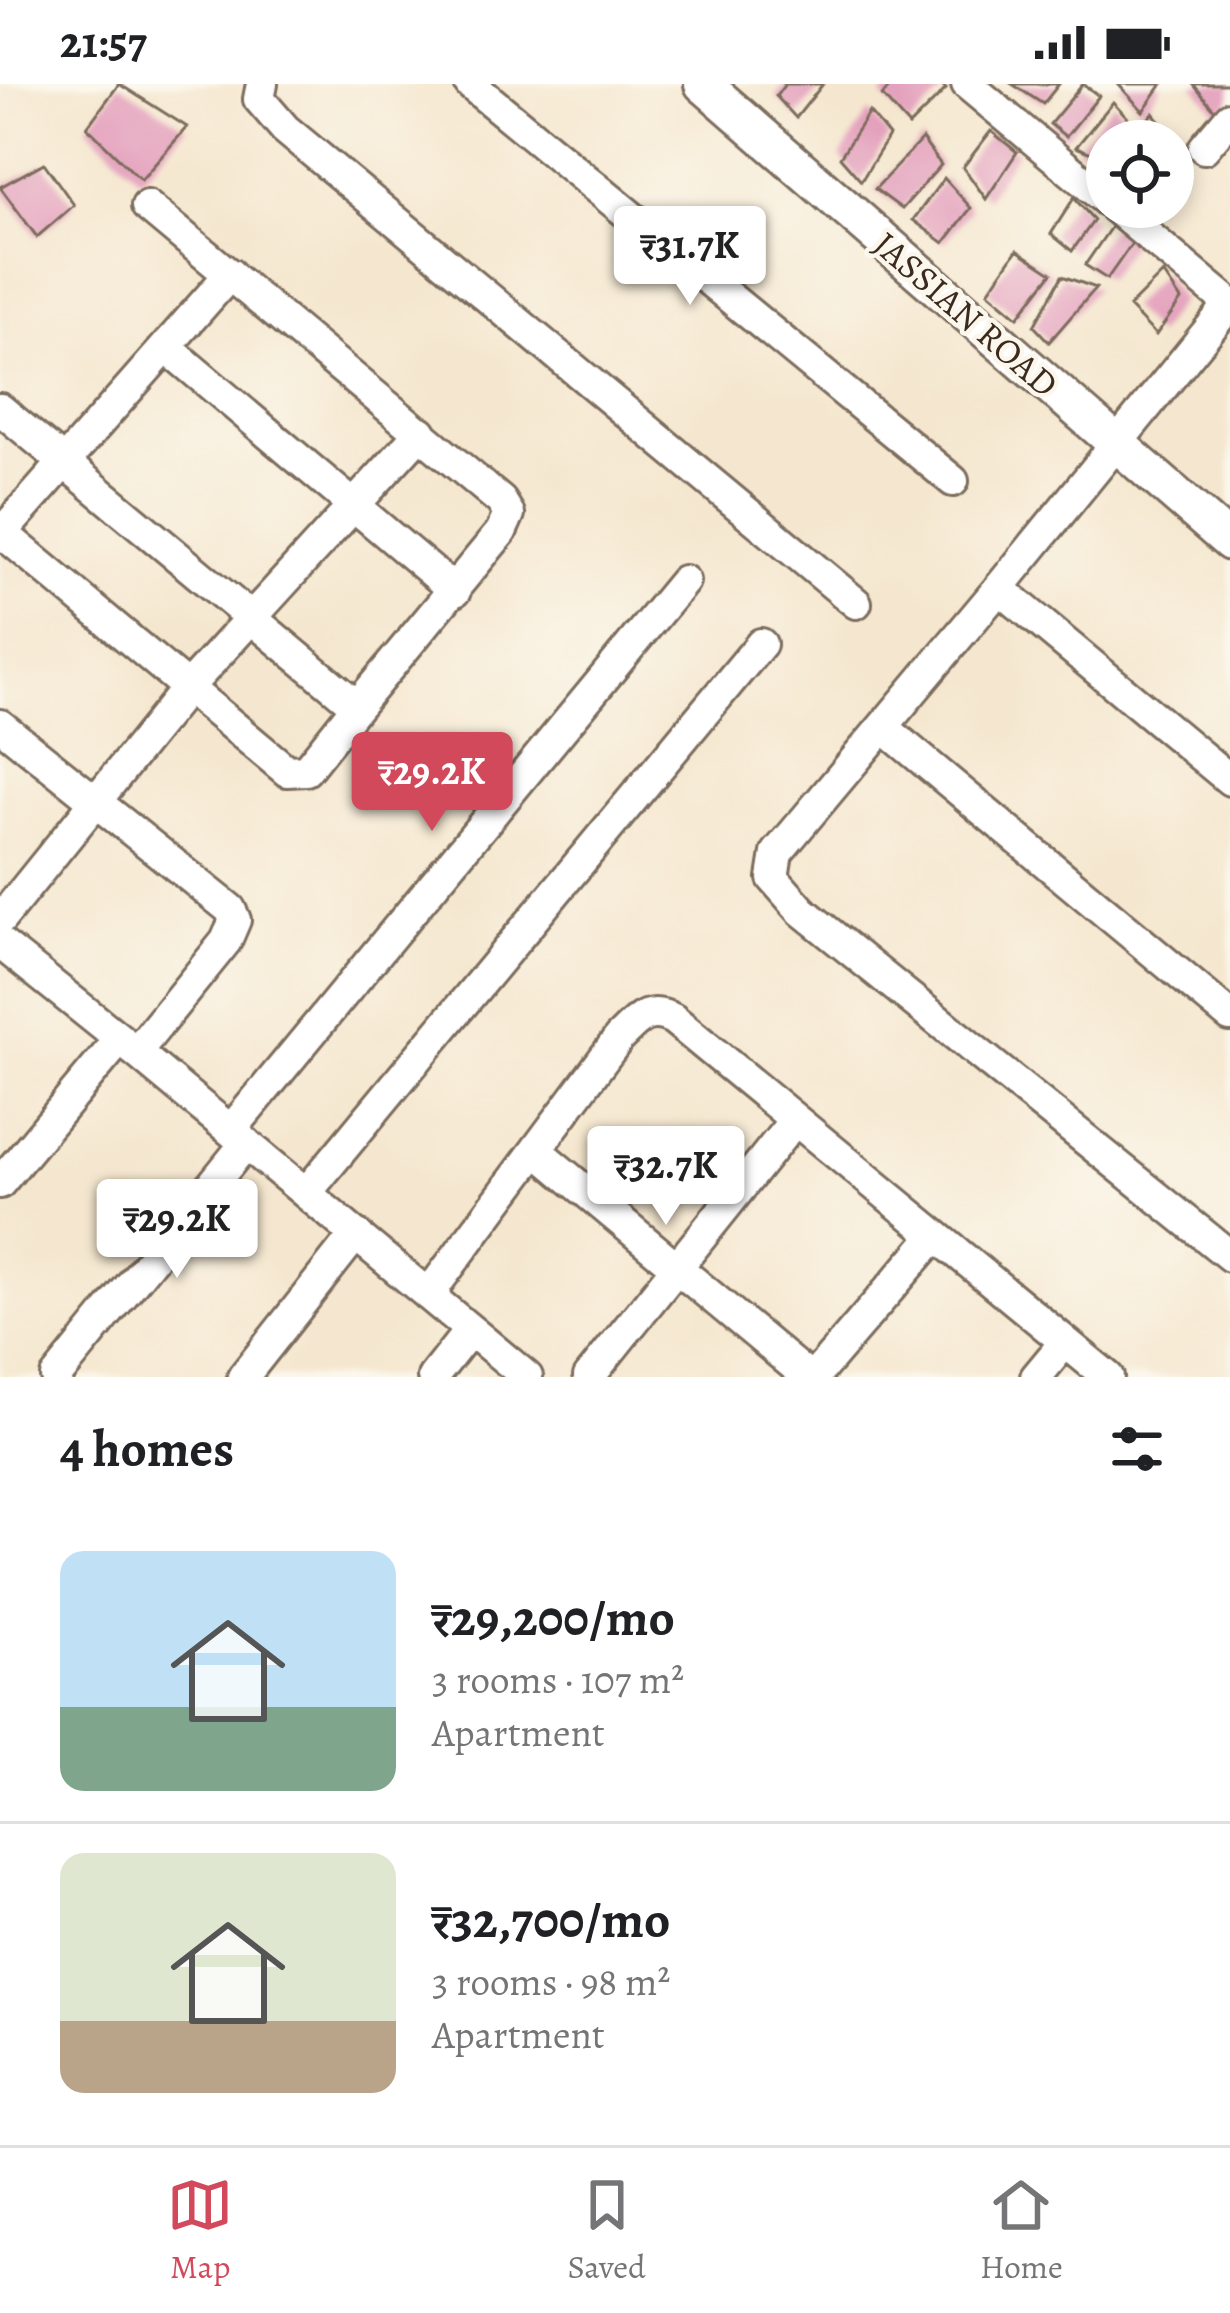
<!DOCTYPE html>
<html lang="en">
<head>
<meta charset="utf-8">
<style>
  :root { --surface:#fff; --page:#f6f6f6; --text:#202124; --muted:#757577; --line:#e0e0e0; --accent:#d1495b }
  body { margin:0; font-family:Alegreya,serif; background:var(--page); color:var(--text); height:100vh; display:flex; flex-direction:column; font-size:45px; white-space:nowrap }
  * { box-sizing:border-box; margin:0 }
  p { font-size:39px; color:var(--muted) }
  .icon { flex:none; width:66px; height:66px; fill:none; stroke:currentColor; stroke-width:2; stroke-linecap:round; stroke-linejoin:round }
  .map { position:relative; height:1293px; overflow:hidden }
  .panel { display:flex; flex-direction:column; background:var(--surface); flex:1 }
  .panel>* { flex:none }
  .tools { position:absolute; left:1086px; top:36px; display:grid; gap:24px }
  .tools a { display:grid; place-items:center; width:108px; height:108px; border-radius:50%; background:var(--surface); box-shadow:0 6px 18px #0003; font-size:60px }
  .price { position:absolute; translate:-50% -102px; padding:0 27px; border-radius:12px; background:#fff; color:#222; font-size:39px; line-height:78px; filter:drop-shadow(0 3px 6px #0008) }
  .price::after { content:''; position:absolute; left:50%; top:72px; width:36px; height:27px; margin-left:-18px; background:inherit; clip-path:polygon(0 0,100% 0,50% 100%) }
  .price.current { background:var(--accent); color:#fff }
  ul { padding:0; list-style:none }
  li { display:flex; align-items:center; gap:36px; height:300px; padding:0 60px }
  li+li { border-top:3px solid var(--line) }
  li span { display:grid; place-items:center; flex:none; width:336px; height:240px; border-radius:24px; color:#555 }
  li>.icon { margin-inline-start:auto }
  span .icon { width:144px; height:144px; fill:#fffc; stroke-width:1 }
  li b { font-size:51px }
  h2 { display:flex; justify-content:space-between; align-items:center; height:144px; padding:0 60px; font-size:51px }
  .status { display:flex; justify-content:space-between; align-items:center; height:84px; padding:0 60px; background:var(--surface); direction:ltr }
  .status svg { height:33px; fill:currentColor }
  .tab-bar { display:flex; justify-content:space-around; align-items:center; height:168px; border-top:3px solid var(--line); background:var(--surface); font-size:33px; color:var(--muted) }
  .tab-bar a { display:grid; justify-items:center; gap:6px }
  .tab-bar .current { color:var(--accent) }
  .map>svg:first-child { display:block }
</style>
</head>
<body>
<div class="status"><b>21:57</b><svg viewBox="0 0 49 12"><path d="M0 12V9h3v3zM5 12V6h3v6zM10 12V3h3v9zM15 12V0h3v12zM26 1h20v11H26zM47 4h2v5h-2z"/></svg></div>
<div class="map">
<svg width="1230" height="1293" viewBox="0 0 1230 1293">
  <rect width="100%" height="100%" fill="#fbf7ec"/>
  <filter id="ink" filterUnits="userSpaceOnUse"><feTurbulence type="fractalNoise" baseFrequency=".00833" numOctaves="2"/><feDisplacementMap in="SourceGraphic" scale="24" xChannelSelector="R" yChannelSelector="G"/><feConvolveMatrix kernelMatrix="1 2 1 2 8 2 1 2 1" color-interpolation-filters="sRGB"/></filter>
  <filter id="wash" filterUnits="userSpaceOnUse"><feTurbulence type="fractalNoise" baseFrequency=".004" numOctaves="4" result="noise"/><feDisplacementMap in="SourceGraphic" scale="48" xChannelSelector="R" yChannelSelector="G"/><feGaussianBlur stdDeviation="2.7" result="paint"/><feColorMatrix in="noise" values="0 0 0 0 0 0 0 0 0 0 0 0 0 0 0 0 0 1.4 0 .05"/><feComposite in="paint" operator="in"/></filter>
  <g filter="url(#wash)">
    <rect width="100%" height="100%" fill="#f5e7cf"/>
    <g id="blocks">
      <path fill="#e4a1bd" d="M119,0L187,43L141,96L87,43Z
        M785,0H823L796,34L776,12Z
        M892,0H940L946,5L909,42L882,12Z
        M1012,0H1059L1043,20Z
        M1083,0L1099,12L1066,53L1050,40Z
        M1118,0H1162L1143,27Z
        M1193,0H1230V16L1219,31Z
        M1113,18L1129,35L1099,72L1076,63Z
        M869,28L889,52L861,97L840,73Z
        M1153,29L1184,67L1173,91V57H1129Z
        M991,47L1017,68L986,115L963,83Z
        M922,55L941,81L902,125L875,105Z
        M44,79L74,121L37,153L0,103Z
        M944,94L971,124L944,159L913,136Z
        M1074,114L1094,136L1072,167L1051,150Z
        M1113,140L1135,155L1107,195L1085,181Z
        M1017,166L1052,189L1018,233L988,208Z
        M1163,189L1181,216L1156,251L1129,223Z
        M1062,192L1096,204L1049,258L1034,242Z"/>
    </g>
  </g>
  <g filter="url(#ink)">
    <use href="#blocks" fill-opacity="0" stroke="#7c6c5c" stroke-width="3"/>
    <g fill="none" stroke-linecap="round" stroke-linejoin="round">
      <defs>
        <path id="minor" d="M262,0L259,15L285,45L856,519
          M470,0L953,397
          M967,0L1107,117
          M1204,64L1230,33
          M1114,123L1230,220L999,504L1230,696
          M166,263L455,507
          M0,325L357,622L501,448L509,430L501,417L147,122
          M0,447L287,687L306,686L357,622
          M0,451L230,190
          M999,504L777,769L773,794L802,827L1230,1172
          M0,641L230,825L235,836L226,857L136,968L0,859
          M883,643L1230,932
          M0,836L187,604L421,348
          M136,968L527,1293
          M231,1046L684,497
          M537,1067L808,1293
          M0,1099L120,955
          M306,1109L761,560
          M428,1211L619,954C638,936 647,922 673,935L1108,1293
          M56,1293L246,1059
          M243,1293L356,1150
          M433,1293L470,1246
          M589,1293L794,1037
          M814,1293L935,1152
          M1036,1293L1065,1258"/>
        <path id="tertiary" d="M703,0L1230,458"/>
      </defs>
      <use href="#minor" stroke="#7c6c5c" stroke-width="36"/>
      <use href="#tertiary" stroke="#7c6c5c" stroke-width="42"/>
      <use href="#minor" stroke="#fff" stroke-width="30"/>
      <use href="#tertiary" stroke="#fff" stroke-width="36"/>
    </g>
  </g>
  <g text-anchor="middle" dominant-baseline="central" stroke-width="9" stroke-linejoin="round" paint-order="stroke">
    <g font-size="36" fill="#3b2a1e" stroke="#fbf7ec">
      <text transform="translate(966 230) rotate(41)">JASSIAN ROAD</text>
    </g>
  </g>
</svg>
<div class="tools">
<a><svg class="icon" aria-label="locate" viewBox="0 0 24 24"><circle cx="12" cy="12" r="6"/><path d="M12 2v4M12 18v4M2 12h4M18 12h4"/></svg></a>
</div>
<b class="price" style="left:690px;top:224px">₹31.7K</b>
<b class="price current" style="left:432px;top:750px">₹29.2K</b>
<b class="price" style="left:666px;top:1144px">₹32.7K</b>
<b class="price" style="left:177px;top:1197px">₹29.2K</b>
</div>
<section class="panel">
<h2>4 homes<svg class="icon" aria-label="filters" viewBox="0 0 24 24"><path d="M4 7h16M4 17h16"/><circle cx="9" cy="7" r="2"/><circle cx="15" cy="17" r="2"/></svg></h2>
<ul>
<li><span style="background:linear-gradient(#bfe0f5 65%,#7fa58c 0)"><svg class="icon" aria-label="home" viewBox="0 0 24 24"><path d="M3 11l9-7 9 7M6 9v11h12V9"/></svg></span><div><b>₹29,200/mo</b><p>3 rooms · 107 m²</p><p>Apartment</p></div></li>
<li><span style="background:linear-gradient(#dfe7d0 70%,#b9a48a 0)"><svg class="icon" aria-label="home" viewBox="0 0 24 24"><path d="M3 11l9-7 9 7M6 9v11h12V9"/></svg></span><div><b>₹32,700/mo</b><p>3 rooms · 98 m²</p><p>Apartment</p></div></li>
</ul>
</section>
<nav class="tab-bar">
<a class="current"><svg class="icon" aria-label="map" viewBox="0 0 24 24"><path d="M3 6l6-2 6 2 6-2v14l-6 2-6-2-6 2zM9 4v14M15 6v14"/></svg>Map</a>
<a><svg class="icon" aria-label="saved" viewBox="0 0 24 24"><path d="M7 4h10v16l-5-4-5 4z"/></svg>Saved</a>
<a><svg class="icon" aria-label="home" viewBox="0 0 24 24"><path d="M3 11l9-7 9 7M6 9v11h12V9"/></svg>Home</a>
</nav>
</body>
</html>
